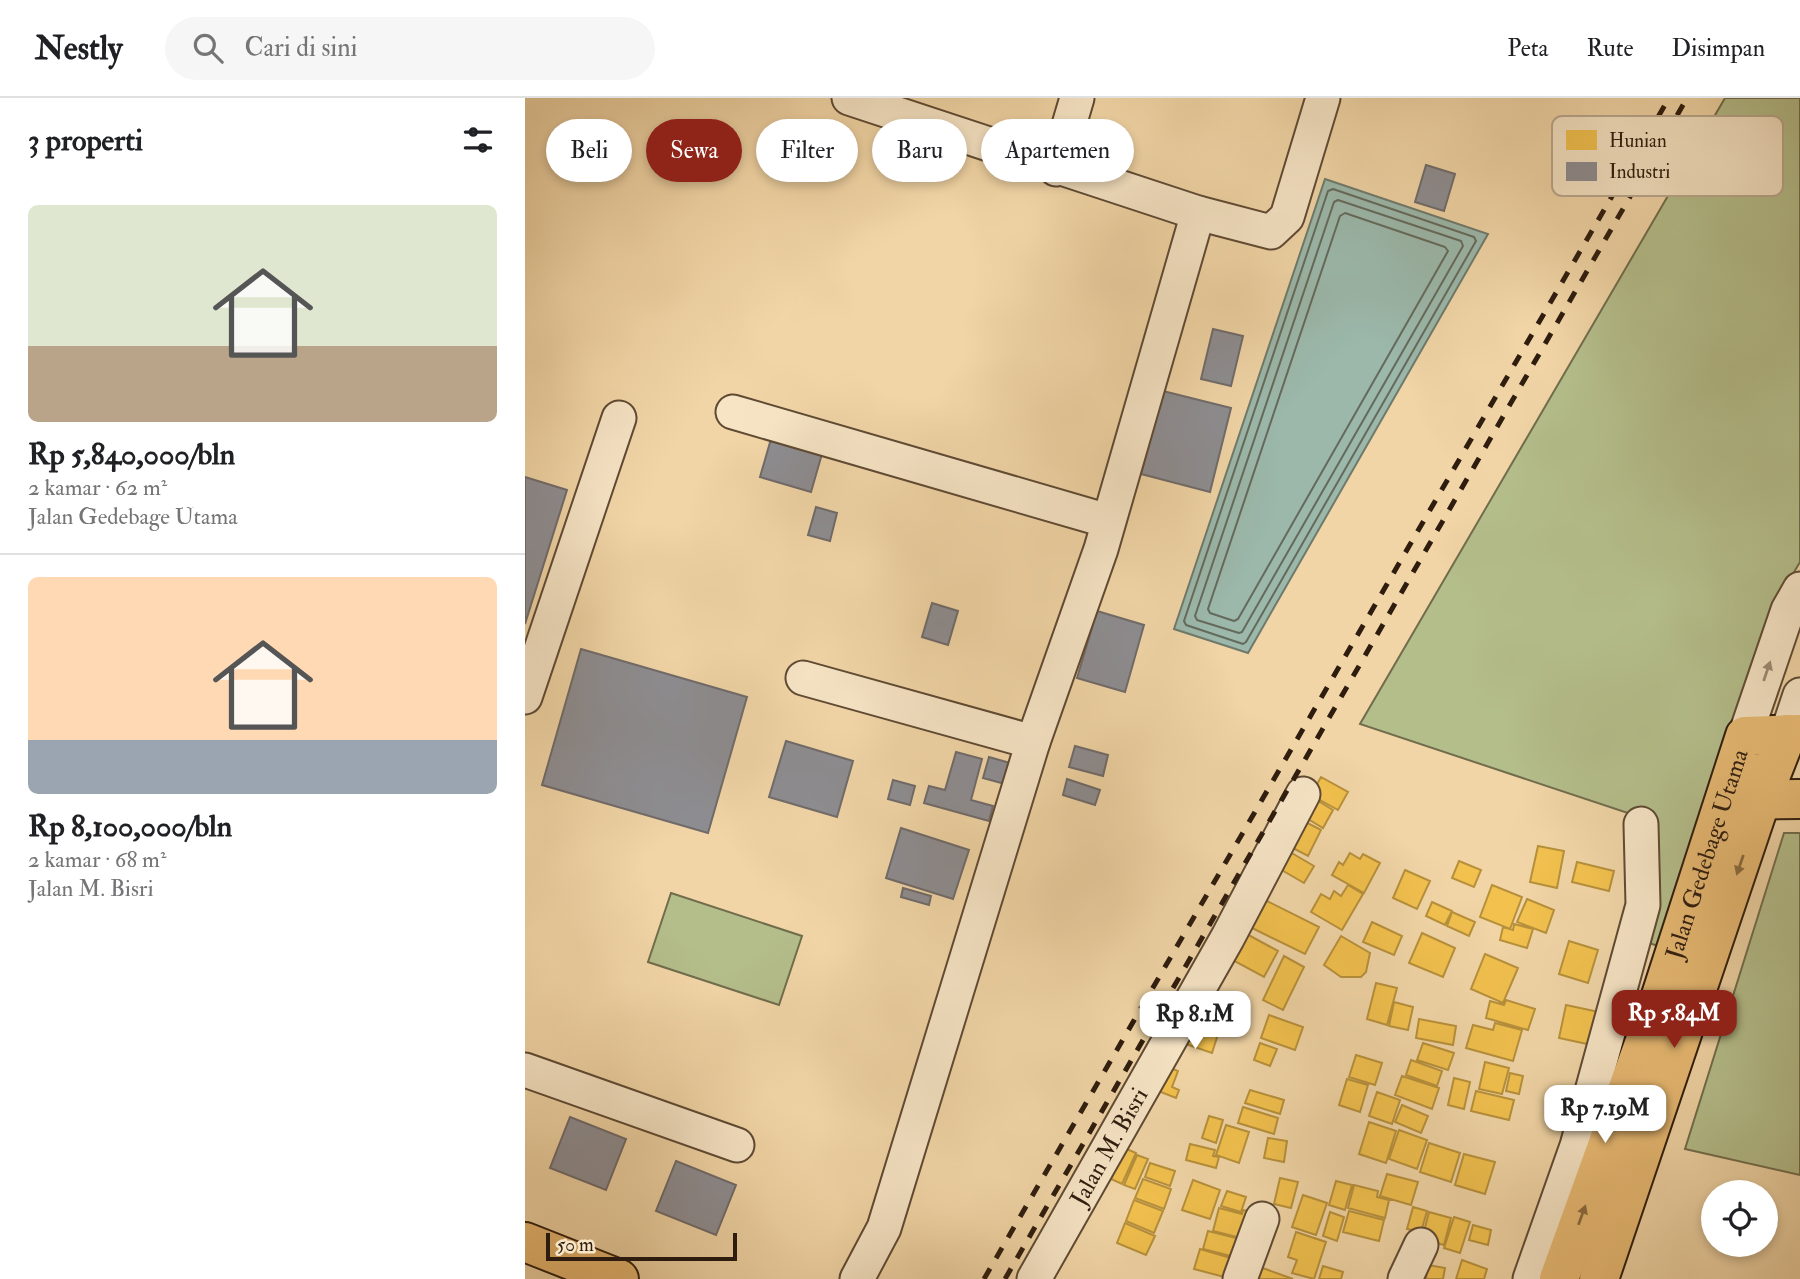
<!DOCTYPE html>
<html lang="id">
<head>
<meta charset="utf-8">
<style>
  :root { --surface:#fff; --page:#f6f6f6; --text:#202124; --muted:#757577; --line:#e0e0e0; --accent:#8f2418 }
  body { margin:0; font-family:"IM FELL Double Pica",serif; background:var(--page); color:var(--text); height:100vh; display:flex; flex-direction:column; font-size:26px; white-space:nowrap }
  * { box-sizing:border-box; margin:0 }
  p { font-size:23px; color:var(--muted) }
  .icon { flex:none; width:38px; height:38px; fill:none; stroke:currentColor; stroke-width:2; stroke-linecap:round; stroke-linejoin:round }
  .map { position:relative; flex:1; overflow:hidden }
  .side { display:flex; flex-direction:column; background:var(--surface); width:525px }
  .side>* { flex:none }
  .guide { position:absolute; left:21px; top:21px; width:665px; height:63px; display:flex; gap:14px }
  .fabs { position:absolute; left:1176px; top:1082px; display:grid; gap:14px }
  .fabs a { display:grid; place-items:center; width:77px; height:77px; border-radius:50%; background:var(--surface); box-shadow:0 4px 10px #0003; font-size:35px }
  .scale { position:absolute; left:21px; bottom:18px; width:191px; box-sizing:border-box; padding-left:7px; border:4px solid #2e1c0e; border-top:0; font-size:19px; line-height:24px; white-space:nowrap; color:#2e1c0e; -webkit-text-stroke:5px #f6e4c5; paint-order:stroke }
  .price { position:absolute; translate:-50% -60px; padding:0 16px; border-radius:14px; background:#fff; color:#222; font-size:23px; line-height:46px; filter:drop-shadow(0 2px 4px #0008) }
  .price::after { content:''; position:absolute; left:50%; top:42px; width:21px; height:16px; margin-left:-10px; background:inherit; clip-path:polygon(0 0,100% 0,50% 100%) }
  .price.current { background:var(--accent); color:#fff }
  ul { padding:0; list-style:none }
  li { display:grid; align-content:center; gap:14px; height:371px; padding:0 28px }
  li+li { border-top:2px solid var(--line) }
  li span { display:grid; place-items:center; height:217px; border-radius:10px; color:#555 }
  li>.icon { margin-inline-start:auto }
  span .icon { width:126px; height:126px; fill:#fffc; stroke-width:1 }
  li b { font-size:30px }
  h2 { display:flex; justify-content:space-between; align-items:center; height:84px; padding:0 28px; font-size:30px }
  .pill { padding:0 24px; border-radius:32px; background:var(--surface); box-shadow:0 4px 10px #0003; font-size:24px; line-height:63px }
  .pill.current { background:var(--accent); color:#fff }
  header { display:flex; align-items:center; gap:42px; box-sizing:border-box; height:98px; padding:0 35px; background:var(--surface); border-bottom:2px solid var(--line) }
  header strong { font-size:33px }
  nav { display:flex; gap:38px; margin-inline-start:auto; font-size:24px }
  .search { width:490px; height:63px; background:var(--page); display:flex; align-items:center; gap:18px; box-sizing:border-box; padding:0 24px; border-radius:38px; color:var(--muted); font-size:26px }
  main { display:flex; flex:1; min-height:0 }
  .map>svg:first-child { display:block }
</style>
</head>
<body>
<header>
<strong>Nestly</strong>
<div class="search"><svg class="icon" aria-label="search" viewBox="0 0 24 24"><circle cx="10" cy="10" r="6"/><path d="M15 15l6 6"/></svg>Cari di sini</div>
<nav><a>Peta</a><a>Rute</a><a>Disimpan</a></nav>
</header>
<main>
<section class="side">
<h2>3 properti<svg class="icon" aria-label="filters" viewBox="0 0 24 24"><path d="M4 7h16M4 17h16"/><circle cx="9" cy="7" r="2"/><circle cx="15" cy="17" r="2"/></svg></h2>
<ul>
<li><span style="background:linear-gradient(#dfe7d0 65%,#b9a48a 0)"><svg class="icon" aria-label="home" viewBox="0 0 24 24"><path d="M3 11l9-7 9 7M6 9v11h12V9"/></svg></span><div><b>Rp 5,840,000/bln</b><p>2 kamar · 62 m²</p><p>Jalan Gedebage Utama</p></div></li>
<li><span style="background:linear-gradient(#ffd9b3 75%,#9aa5b1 0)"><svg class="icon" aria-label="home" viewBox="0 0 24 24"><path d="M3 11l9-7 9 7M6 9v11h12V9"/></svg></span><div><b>Rp 8,100,000/bln</b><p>2 kamar · 68 m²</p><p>Jalan M. Bisri</p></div></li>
</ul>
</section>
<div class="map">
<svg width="1275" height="1181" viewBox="0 0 1275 1181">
  <rect width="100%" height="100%" fill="#f1d5a6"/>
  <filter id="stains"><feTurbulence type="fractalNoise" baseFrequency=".00286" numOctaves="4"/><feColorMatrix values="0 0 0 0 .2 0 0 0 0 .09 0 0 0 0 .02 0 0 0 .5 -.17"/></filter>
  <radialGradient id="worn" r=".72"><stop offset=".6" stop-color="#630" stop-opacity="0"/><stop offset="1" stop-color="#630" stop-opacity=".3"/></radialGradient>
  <path fill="#b4be8b" stroke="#716d4c" stroke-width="2" d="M1200,0H1275V464L1250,506L1136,849L1118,843L1124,722L835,626Z
    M1259,735H1275V1077L1160,1051Z
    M146,795L277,838L254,907L123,864Z"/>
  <path fill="#9bb8ab" stroke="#6f7a6c" stroke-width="2" d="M800,81L963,136L723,555L649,531Z"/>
  <path fill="#f2c14e" stroke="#b7903b" stroke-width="2" d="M796,679L823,694L813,712L786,697Z
    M788,700L808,712L798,730L778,718Z
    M775,721L796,732L783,758L762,747Z
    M1013,748L1039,753L1032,790L1005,784Z
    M758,750L789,768L779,785L748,767Z
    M825,755L835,761L838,756L855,765L839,795L807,777L814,764L818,767Z
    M934,763L956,772L949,789L927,780Z
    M1052,764L1089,773L1084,793L1047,784Z
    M880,772L905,783L892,811L868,800Z
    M823,787L838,796L817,832L786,814L796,796L805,801L809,793L816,798Z
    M967,787L997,799L985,831L955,819Z
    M1002,801L1029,812L1021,835L992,824Z
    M740,802L794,829L780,856L727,830Z
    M907,804L927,813L920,827L901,818Z
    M927,814L950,824L944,838L922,828Z
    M847,824L877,838L869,857L838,844Z
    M989,826L1008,831L1002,850L975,842L978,829L988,832Z
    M718,834L753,853L739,879L704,860Z
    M897,835L930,850L918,879L884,865Z
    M816,838L845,855L841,874L836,879H816L799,867Z
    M1044,843L1073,852L1063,885L1034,876Z
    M960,856L993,870L978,905L946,891Z
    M759,858L779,869L758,912L738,902Z
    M851,885L872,890L862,927L842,921Z
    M981,902L1010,911L1003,932L961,920L965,903L979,907Z
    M869,904L888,909L883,932L864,928Z
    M1041,907L1074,914L1067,947L1034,940Z
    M744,917L778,929L770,952L736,940Z
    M894,921L931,928L928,947L891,940Z
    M661,923L694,933L687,955L655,944Z
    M970,925L997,932L988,963L941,950L948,927L968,932Z
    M735,945L752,951L745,968L729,962Z
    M898,945L929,955L923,972L892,962Z
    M831,957L857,965L850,987L824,979Z
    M886,962L917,973L912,988L881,977Z
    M960,964L984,970L977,996L954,991Z
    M638,967L653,973L647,989L654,992L651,1000L628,991Z
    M985,975L998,978L994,996L981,993Z
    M877,978L914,990L907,1011L870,997Z
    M929,980L945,984L939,1011L923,1007Z
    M822,981L843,987L835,1014L814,1007Z
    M725,992L759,1002L755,1016L720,1005Z
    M951,993L989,1002L984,1022L946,1013Z
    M852,994L875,1002L867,1026L844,1018Z
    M877,1007L903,1018L896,1035L870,1024Z
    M718,1009L753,1020L749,1036L713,1025Z
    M684,1018L698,1022L691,1045L677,1040Z
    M844,1024L871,1033L861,1065L834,1056Z
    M701,1027L724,1034L714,1065L691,1057Z
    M874,1032L902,1042L892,1071L864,1061Z
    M743,1040L762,1043L759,1064L739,1060Z
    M588,1045L611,1055L597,1086L586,1081L595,1061Z
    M904,1045L935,1055L926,1084L895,1074Z
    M665,1046L690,1052L688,1058L694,1059L691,1070L661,1062Z
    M939,1056L970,1064L960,1096L930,1087Z
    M612,1057L623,1061L610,1091L599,1087Z
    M625,1065L650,1073L645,1088L620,1079Z
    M862,1076L893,1084L886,1107L855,1098Z
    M755,1080L773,1084L766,1110L749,1106Z
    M618,1081L646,1091L639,1111L610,1100Z
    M668,1082L695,1092L685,1121L657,1112Z
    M811,1083L827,1087L820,1112L804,1107Z
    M829,1087L853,1093L852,1099L864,1102L860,1120L823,1110Z
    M702,1093L721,1099L716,1114L696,1108Z
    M778,1097L802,1105L791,1137L767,1129Z
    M609,1102L638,1113L629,1135L601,1123Z
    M888,1109L902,1113L896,1134L882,1131Z
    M694,1110L717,1116L718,1112L731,1115L724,1142L688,1133Z
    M824,1113L859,1122L854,1143L818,1134Z
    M805,1114L819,1119L812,1143L798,1138Z
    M904,1114L926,1120L919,1147L897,1141Z
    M929,1119L945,1124L935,1155L919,1150Z
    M600,1125L630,1138L621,1157L592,1145Z
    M948,1127L966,1132L963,1147L944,1142Z
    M683,1133L723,1143L718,1161L678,1151Z
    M771,1134L801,1144L789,1181L767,1175L772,1162L763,1159Z
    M675,1151L716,1163L707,1181L669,1171Z
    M937,1162L962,1171L959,1181H931Z
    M903,1167L920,1170L918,1181H901Z
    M732,1168L768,1181H728Z
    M798,1168L818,1174L816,1181H794Z"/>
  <path fill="#8d8d92" stroke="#706b6a" stroke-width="2" d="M901,67L930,76L919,113L890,104Z
    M688,231L718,238L706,288L676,281Z
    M638,293L706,310L685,394L616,376Z
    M248,334L299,349L286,394L235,379Z
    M0,379L42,392L0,526Z
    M291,409L312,415L305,443L283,437Z
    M407,505L433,513L423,547L397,539Z
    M572,513L619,527L600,594L552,580Z
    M56,551L222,599L183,735L17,687Z
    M261,643L328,663L312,719L244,699Z
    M550,648L583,657L578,678L544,669Z
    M431,654L457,661L446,702L468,708L464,723L399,705L404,688L420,692Z
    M464,659L485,665L480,686L458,680Z
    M542,681L575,692L570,707L538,697Z
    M368,682L390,688L385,707L363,701Z
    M376,730L444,752L428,801L361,780Z
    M378,790L406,798L404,807L376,799Z
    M45,1019L101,1041L81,1092L25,1070Z
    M151,1063L211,1087L191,1137L131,1113Z"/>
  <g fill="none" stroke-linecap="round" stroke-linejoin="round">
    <path stroke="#646a5c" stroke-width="2" d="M808,91L949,139L951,143L721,544L718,546L661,527L659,523L803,93Z
      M813,102L936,143L938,148L717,534L714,535L672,522L670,518L809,104Z
      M820,115L920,149L923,153L713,521L709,523L685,515L683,511L815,118Z"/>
    <defs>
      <g id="minor">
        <path d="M324,0L673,115L576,451L508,644L359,1130L332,1181"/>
        <path d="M531,71L552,0"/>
        <path d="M673,115L746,134L762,119L798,0"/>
        <path d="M208,314L583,423"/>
        <path d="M278,580L508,644"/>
        <path d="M0,599L94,320"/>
        <path d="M1262,636L1275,597"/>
        <path d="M1220,638L1263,512L1275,491"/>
        <path d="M0,972L212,1047"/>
        <path id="s1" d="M509,1181L703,839L778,696"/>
        <path d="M715,1181L737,1121"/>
        <path d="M880,1181L896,1147"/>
        <path d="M1005,1181L1052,1048L1118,807L1116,726"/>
      </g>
      <g id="major">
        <path d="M1212,702L1275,701"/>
        <path d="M0,1144L94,1181"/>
        <path id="s2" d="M1034,1181L1132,910L1220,638L1275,636"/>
        <path d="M1074,1181L1236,702L1262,636"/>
      </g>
    </defs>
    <use href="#minor" stroke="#5f4a34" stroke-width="37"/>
    <use href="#major" stroke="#2e1c0e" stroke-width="42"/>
    <use href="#minor" stroke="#f6e4c5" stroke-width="33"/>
    <use href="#major" stroke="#e8ba73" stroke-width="38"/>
    <path stroke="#2e1c0e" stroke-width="5" stroke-dasharray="12 12" stroke-linecap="butt" d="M459,1181L1144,0
      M480,1181L1162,0"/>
  </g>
  <defs><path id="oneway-solid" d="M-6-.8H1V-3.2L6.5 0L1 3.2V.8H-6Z" transform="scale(1.75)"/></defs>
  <use fill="#9c8a73" href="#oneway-solid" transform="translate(1242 573) rotate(-71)"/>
  <g fill="#8b6b40">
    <use href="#oneway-solid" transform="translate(1215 767) rotate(109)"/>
    <use href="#oneway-solid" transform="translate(1057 1117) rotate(-70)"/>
  </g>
  <g text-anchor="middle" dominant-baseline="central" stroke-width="7" stroke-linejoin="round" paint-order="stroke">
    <g font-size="24" fill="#2e1c0e" stroke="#f6e4c5">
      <text stroke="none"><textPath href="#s2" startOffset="450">Jalan Gedebage Utama</textPath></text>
      <text stroke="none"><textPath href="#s1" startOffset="152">Jalan M. Bisri</textPath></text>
    </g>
  </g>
  <rect x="1027" y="18" width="231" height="80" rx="10" fill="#f6e4c5" stroke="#baa88e" stroke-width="2"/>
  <rect x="1041" y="32" width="31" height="20" fill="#f2c14e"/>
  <rect x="1041" y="64" width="31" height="19" fill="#8d8d92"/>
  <g font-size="19" fill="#2e1c0e">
    <text x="1084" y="49">Hunian</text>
    <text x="1084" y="80">Industri</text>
  </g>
  <rect width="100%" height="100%" filter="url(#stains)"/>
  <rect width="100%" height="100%" fill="url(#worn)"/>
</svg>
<div class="fabs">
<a><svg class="icon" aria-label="locate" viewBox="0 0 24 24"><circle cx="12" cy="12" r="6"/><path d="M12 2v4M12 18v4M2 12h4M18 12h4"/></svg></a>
</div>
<div class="scale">50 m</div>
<b class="price current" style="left:1149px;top:952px">Rp 5.84M</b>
<b class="price" style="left:670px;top:953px">Rp 8.1M</b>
<b class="price" style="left:1080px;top:1047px">Rp 7.19M</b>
<div class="guide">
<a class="pill">Beli</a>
<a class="pill current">Sewa</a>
<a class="pill">Filter</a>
<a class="pill">Baru</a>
<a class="pill">Apartemen</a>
</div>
</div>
</main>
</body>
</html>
